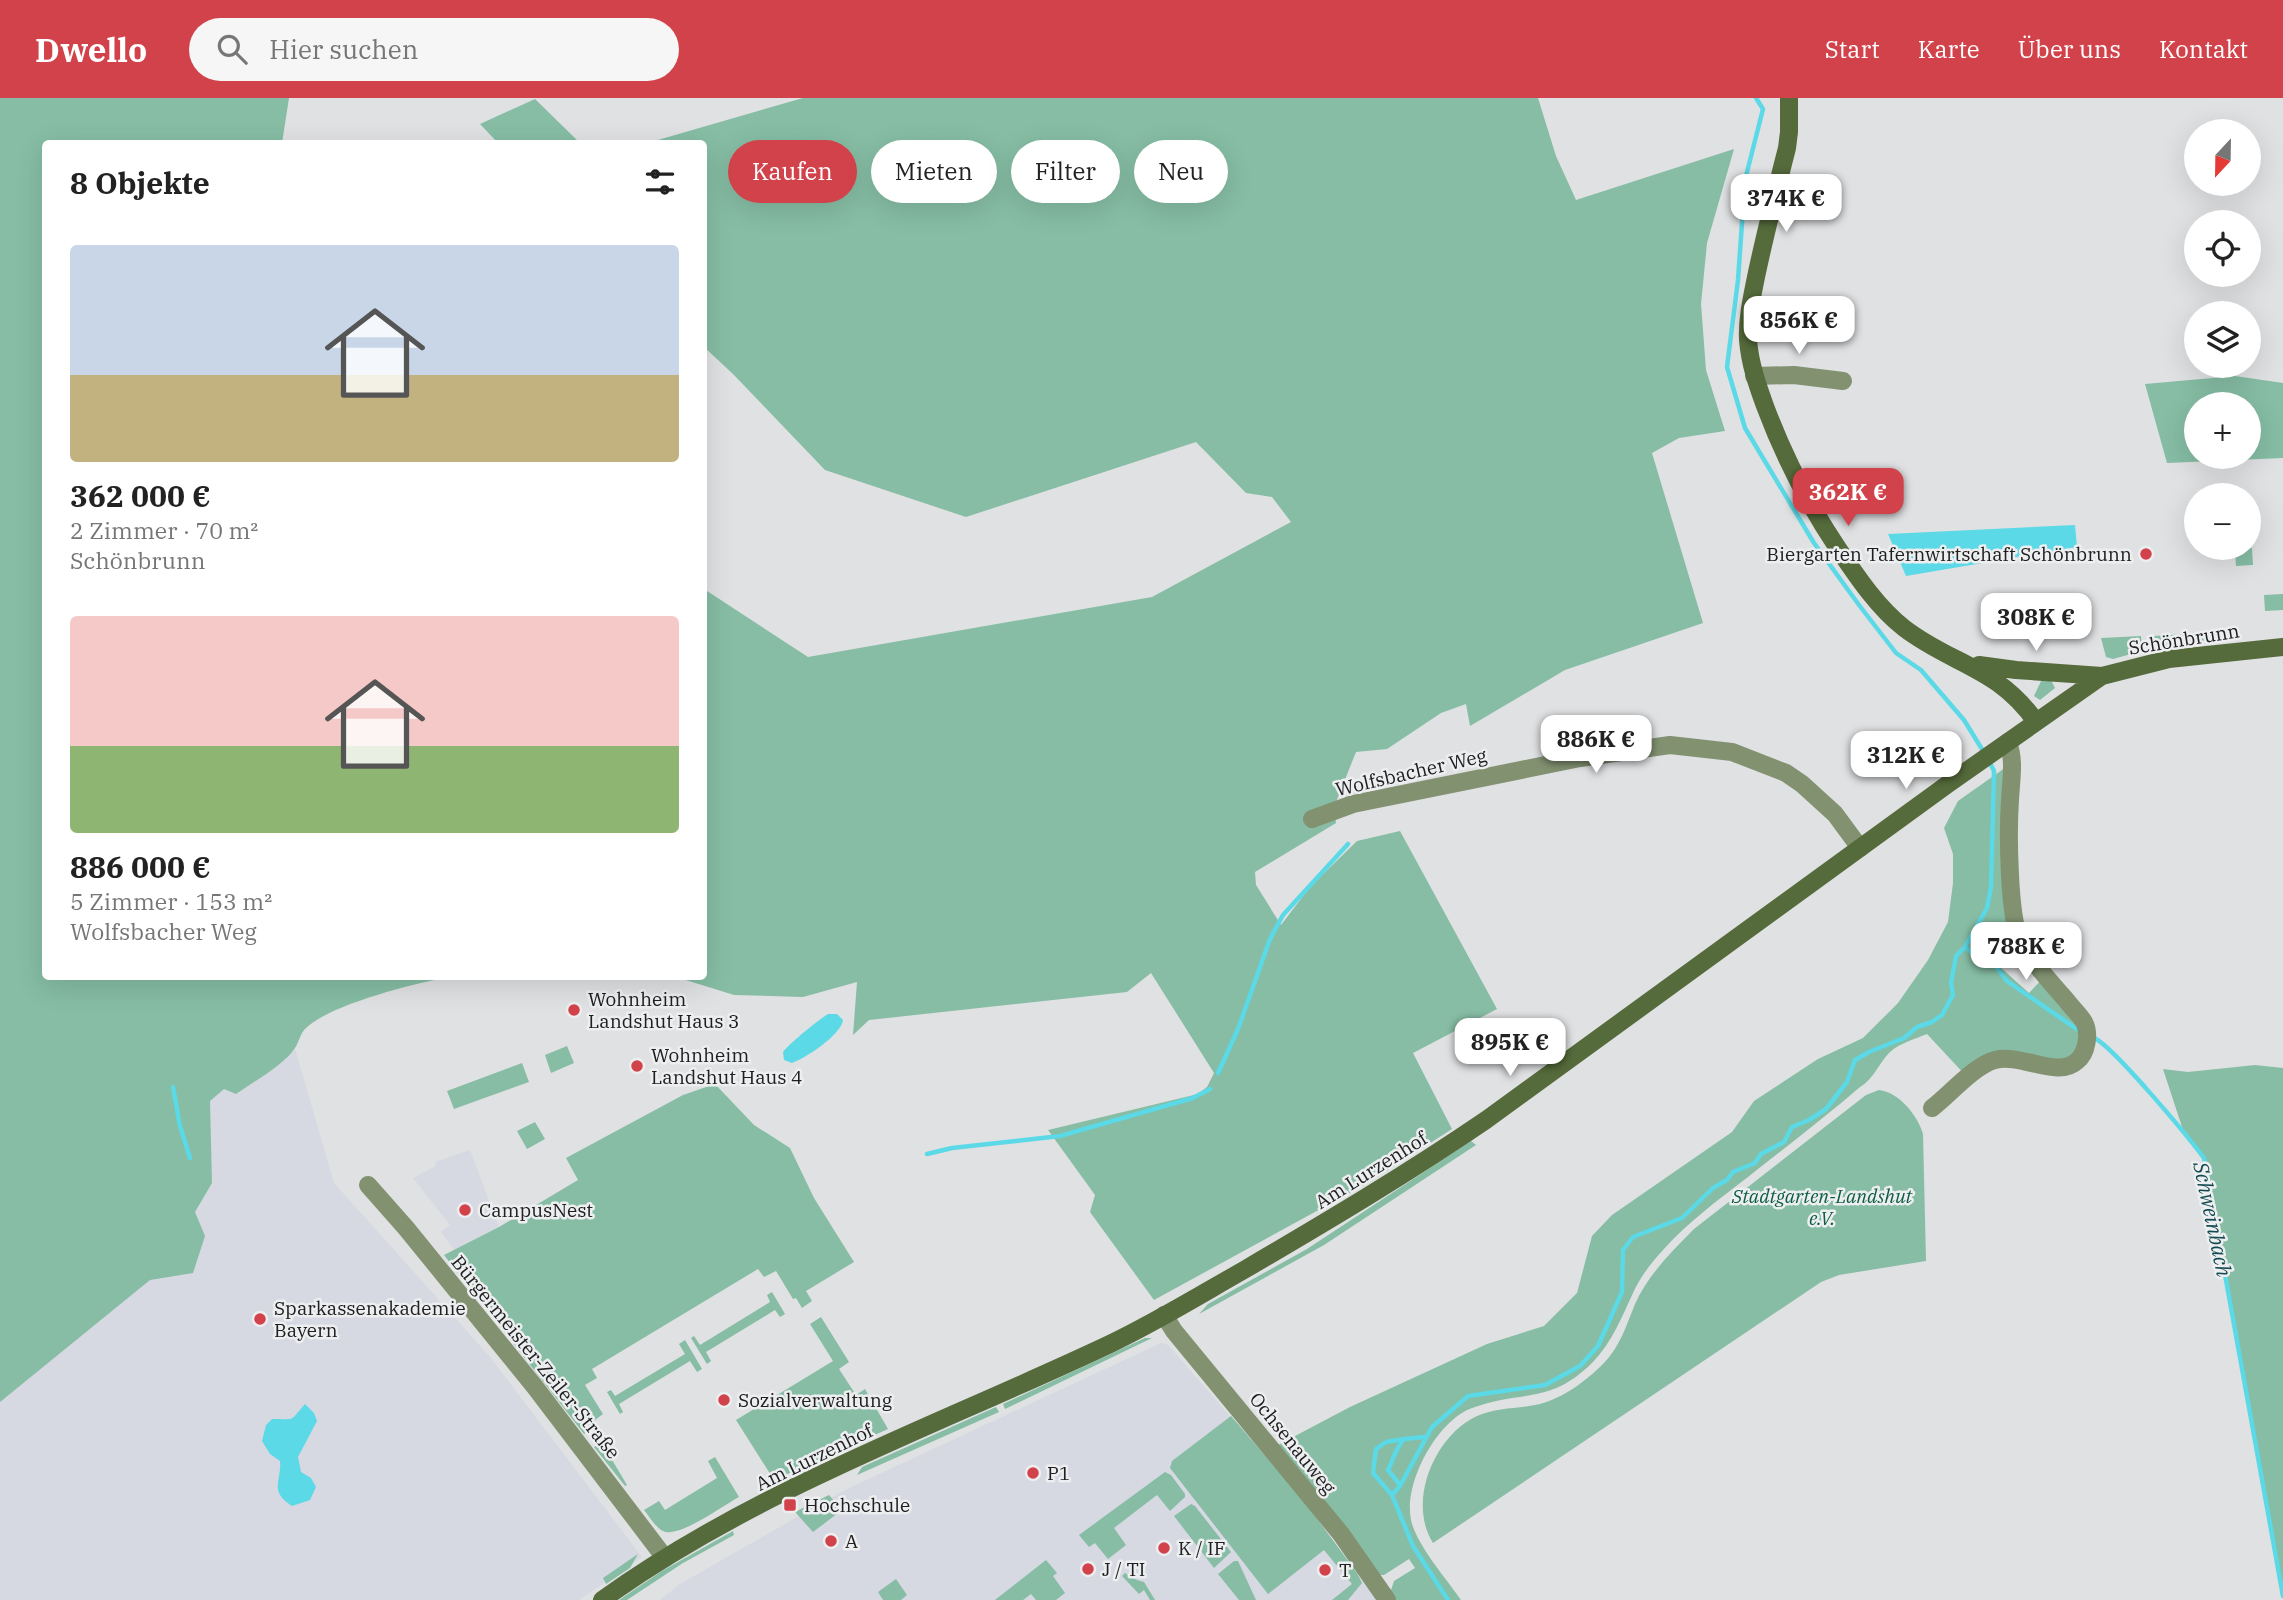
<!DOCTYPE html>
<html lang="de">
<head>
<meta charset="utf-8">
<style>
  :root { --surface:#fff; --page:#f6f6f6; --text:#222; --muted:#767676; --accent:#d2424a }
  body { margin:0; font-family:"IBM Plex Serif",serif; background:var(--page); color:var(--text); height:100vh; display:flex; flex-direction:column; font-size:26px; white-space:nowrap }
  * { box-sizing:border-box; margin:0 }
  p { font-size:23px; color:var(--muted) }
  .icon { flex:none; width:38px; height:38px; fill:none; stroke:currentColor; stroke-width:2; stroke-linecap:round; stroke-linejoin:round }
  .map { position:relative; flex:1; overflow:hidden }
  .side { position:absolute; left:42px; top:42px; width:665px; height:840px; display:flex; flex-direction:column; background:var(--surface); border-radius:7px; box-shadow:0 7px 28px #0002 }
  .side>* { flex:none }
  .banner { position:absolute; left:728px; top:42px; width:665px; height:63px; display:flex; gap:14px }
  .needle { width:46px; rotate:202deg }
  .tools { position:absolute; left:2184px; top:21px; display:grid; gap:14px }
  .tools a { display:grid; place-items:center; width:77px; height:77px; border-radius:50%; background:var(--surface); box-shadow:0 7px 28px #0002; font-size:35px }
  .price { position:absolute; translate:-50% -60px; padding:0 16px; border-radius:14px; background:#fff; color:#222; font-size:23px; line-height:46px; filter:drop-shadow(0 2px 4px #0008) }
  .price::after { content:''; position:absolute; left:50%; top:42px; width:21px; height:16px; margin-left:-10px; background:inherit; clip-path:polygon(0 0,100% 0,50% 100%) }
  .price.active { background:var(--accent); color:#fff }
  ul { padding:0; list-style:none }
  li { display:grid; align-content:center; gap:14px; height:371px; padding:0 28px }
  li span { display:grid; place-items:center; height:217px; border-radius:7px; color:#555 }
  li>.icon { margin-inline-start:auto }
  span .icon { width:126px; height:126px; fill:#fffc; stroke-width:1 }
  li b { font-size:30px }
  h2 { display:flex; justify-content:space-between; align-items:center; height:84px; padding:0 28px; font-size:30px }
  .tag { padding:0 24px; border-radius:32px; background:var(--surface); box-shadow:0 7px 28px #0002; font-size:24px; line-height:63px }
  .tag.active { background:var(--accent); color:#fff }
  header { display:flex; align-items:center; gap:42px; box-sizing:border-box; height:98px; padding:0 35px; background:var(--accent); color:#fff }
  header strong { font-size:33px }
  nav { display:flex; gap:38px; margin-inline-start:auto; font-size:24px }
  .search { width:490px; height:63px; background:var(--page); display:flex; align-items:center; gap:18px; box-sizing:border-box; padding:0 24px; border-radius:38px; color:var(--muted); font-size:26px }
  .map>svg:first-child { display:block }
</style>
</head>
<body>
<header>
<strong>Dwello</strong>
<div class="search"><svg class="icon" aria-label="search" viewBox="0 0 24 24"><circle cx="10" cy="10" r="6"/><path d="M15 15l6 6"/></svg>Hier suchen</div>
<nav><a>Start</a><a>Karte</a><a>Über uns</a><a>Kontakt</a></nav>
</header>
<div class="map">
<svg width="2283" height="1502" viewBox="0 0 2283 1502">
  <rect width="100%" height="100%" fill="#e0e1e3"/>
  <path fill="#d6d8e2" d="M295,951L334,1085L490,1259L642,1459L579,1502H0V1280L212,1085L209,995L267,975Z
    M470,1052L499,1129L454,1152L441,1134L450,1127L413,1080L436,1068L435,1064Z
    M1161,1245L1168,1247L1304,1403L1376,1502H660L680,1486L843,1393Z"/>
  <path fill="#86bda4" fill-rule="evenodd" d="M0,0H289L282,45L46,46V878L450,879C415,885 328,907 305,931C300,936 299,944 295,950C284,967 253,984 236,996L224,991L210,1003L212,1085L195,1114L205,1138L193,1175L150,1182L0,1304Z
    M803,0H1538L1556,58L1576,102L1734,51L1707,145L1701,206L1706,272L1725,333L1679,340L1652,355L1703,525L1565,572L1470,628L1466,606L1441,615L1387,651L1356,654L1336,704L1334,706L1336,725L1255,774L1256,787L1281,827L1310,789L1357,743L1400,733L1497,911L1413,955L1452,1031L1368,1085L1154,1202L1090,1114L1095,1097L1048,1032L1198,996L1207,989L1214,975L1151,875L1127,894L869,922L853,937L857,884L803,899L734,897L676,879L704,878V491L808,559L1152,499L1291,424L1272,399L1246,395L1196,344L966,419L825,372L733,276L704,249V46H644Z
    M535,1L580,45H498L480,26Z
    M2235,278L2283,285V360L2167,365L2145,286ZM2196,306H2249V359H2196Z
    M2235,450H2252L2253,467L2236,468Z
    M2283,496V512L2265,513L2264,497Z
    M2207,535V543L2153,551V538Z
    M2141,538L2142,553L2113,561L2106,559L2101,540Z
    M2042,581L2051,582L2055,590L2040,602L2034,598Z
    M2013,658L2016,847L1999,868L2029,895L2045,878L2085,925L2077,964L2020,961L1968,980L1927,936C1915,941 1900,945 1890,954C1878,966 1874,981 1860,989C1824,1020 1786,1049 1748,1079C1718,1102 1688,1124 1663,1152C1652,1164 1640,1179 1633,1195C1622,1219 1612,1244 1593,1264C1549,1308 1522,1291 1472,1310C1436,1323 1401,1389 1412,1426C1420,1451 1446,1480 1461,1502H1394L1390,1495L1394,1483L1415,1470L1409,1461L1384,1477H1378L1323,1400L1278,1347L1350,1309L1487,1246L1544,1228L1577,1195L1592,1138L1612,1117L1732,1034L1754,1003L1818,961L1863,940L1898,905L1928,862L1948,824L1953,785V756L1944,730L1958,703L2002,672Z
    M567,948L574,965L551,975L545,957Z
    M522,965L529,984L454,1011L447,993Z
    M2255,967L2283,970V1498L2204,1060L2183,1032L2163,971L2188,974Z
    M715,986L754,1027L790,1050L814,1100L854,1164L806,1193L812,1203L802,1210L796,1200L793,1201L776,1173L764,1179L758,1171L592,1271L597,1280L585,1287L603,1316L591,1325L594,1330L584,1336L444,1157L499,1129L578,1082L566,1060L683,997Z
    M1879,992C1899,994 1918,1018 1923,1036L1926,1163L1839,1177L1821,1184L1433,1445C1407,1404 1434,1338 1477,1318C1497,1309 1519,1311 1540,1306C1563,1300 1586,1283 1603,1266C1620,1249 1626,1228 1635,1206C1648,1177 1672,1153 1694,1131L1866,997Z
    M535,1024L545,1041L527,1051L517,1033Z
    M1471,1043L1476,1047L1324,1147L1199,1216L1208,1206L1307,1151Z
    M772,1194L785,1216L780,1219L775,1212L706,1254L711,1263L707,1266L691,1240L694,1238L700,1247L770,1204L767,1197Z
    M821,1219L849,1264L839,1271L856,1297L865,1291L888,1331L774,1382L736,1322L833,1263L810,1226Z
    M1145,1240H1152L1005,1311L1003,1306Z
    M685,1242L702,1271L697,1274L690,1263L619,1306L623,1314L620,1316L607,1294L611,1292L615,1298L685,1256L679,1246Z
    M996,1309L999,1314L857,1377L862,1369Z
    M1231,1318L1304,1403L1357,1475L1362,1485L1348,1502H1332L1352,1486L1324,1452L1268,1496L1170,1370L1172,1363Z
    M602,1345L627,1387L625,1388L594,1349Z
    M715,1359L739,1399C724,1407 678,1441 663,1433C655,1429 649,1418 644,1412L659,1403L665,1412L717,1380L708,1363Z
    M1165,1374L1171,1377L1185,1396V1399L1170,1413L1157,1397L1114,1430L1126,1447L1108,1461L1095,1445L1089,1449L1079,1437Z
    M829,1397L842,1412L813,1434L795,1414Z
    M1191,1406L1195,1408L1231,1454L1214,1470L1174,1418Z
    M733,1433L734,1437L683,1465L627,1502H619L662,1473Z
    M638,1456L630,1470L606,1486L603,1480Z
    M1046,1462L1057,1475L1053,1478L1065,1495L1056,1502H1036L1031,1496L1023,1502H995Z
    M1234,1463H1238L1256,1502H1239L1218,1476Z
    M1125,1475L1137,1482L1144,1484L1155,1502H1150L1144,1492L1139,1496L1122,1478Z
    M896,1481L907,1497L901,1502H883L878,1494Z"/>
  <path fill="#5bd9e6" d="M2075,427L2077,449L1906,478L1888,436Z
    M828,916H837L843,922C841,937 806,960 792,965L784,962L783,954C790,945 817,923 828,916Z
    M305,1306L314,1315L317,1323L298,1359L301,1374L311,1380L316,1389L310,1402L292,1408C268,1393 282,1383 280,1363L270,1356L262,1343L266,1327L272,1321C297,1321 289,1324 305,1306Z"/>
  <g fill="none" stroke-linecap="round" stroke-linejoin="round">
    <path stroke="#5bd9e6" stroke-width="4.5" d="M1756,0L1763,11L1745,82L1738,182L1727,269L1745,330L1814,445L1859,507L1896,555L1921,572L1964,622L1985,656
      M1965,849L1983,863L1994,866L2007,883L2081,934
      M2092,939C2110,944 2189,1040 2204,1060L2283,1498
      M1218,975L1238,931L1270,841L1283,817L1348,746
      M173,989L180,1028L190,1060
      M927,1056L952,1050L1060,1038L1193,1000L1210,991
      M1400,1387L1388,1372C1394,1360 1395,1351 1404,1341L1424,1339
      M1392,1397L1373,1375L1376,1351L1386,1344L1404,1341
      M1448,1502L1413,1448L1392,1397L1400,1388L1432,1329L1468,1298L1545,1287L1580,1268L1598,1248L1622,1194L1623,1152L1633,1139L1682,1120L1713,1090L1727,1082L1733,1074L1755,1065L1761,1056L1784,1044L1792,1029L1809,1022L1826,1011L1847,984L1855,962L1869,954L1904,940L1917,929L1932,924L1942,917L1953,897L1951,885L1956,858L1965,849L1987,810L1991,789L1994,673L1989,663"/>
    <path stroke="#829271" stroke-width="18" d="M1754,278L1794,277L1843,283
      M1312,721L1353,706L1580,660L1670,647L1732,654L1786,675L1802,686L1835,716L1860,750
      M1932,1010C1949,997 1975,967 1995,962C2021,955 2058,981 2077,963C2087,955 2090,935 2084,924C2080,917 2072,910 2067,903C2051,885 2033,865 2021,844C2008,820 2008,731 2010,702C2011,681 2015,663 2008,644
      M368,1087L406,1130L535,1289L665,1460
      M1164,1217L1174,1233L1341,1436L1387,1502"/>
    <path stroke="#556b3b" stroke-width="18" d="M1789,0V34L1787,50C1776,93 1765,136 1756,179C1752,199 1747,221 1748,242C1750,266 1757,286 1765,308C1784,359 1807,404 1837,449C1856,477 1877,509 1904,530C1952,567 1998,569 2036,624
      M1979,567L2016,572L2102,578L2169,561L2283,549
      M602,1502C756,1391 939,1327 1110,1246C1156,1224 1200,1197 1244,1172C1326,1124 1407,1076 1486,1022L1948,686L2102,578"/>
  </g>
  <g fill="#d2424a" stroke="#edeef0" stroke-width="2.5">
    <circle cx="2146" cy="456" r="7"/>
    <circle cx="574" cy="912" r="7"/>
    <circle cx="637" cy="968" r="7"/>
    <circle cx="465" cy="1112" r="7"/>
    <circle cx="260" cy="1221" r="7"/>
    <circle cx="724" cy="1302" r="7"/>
    <circle cx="1033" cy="1375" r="7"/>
    <rect x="783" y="1400" width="14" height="14" rx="3.5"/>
    <circle cx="831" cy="1443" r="7"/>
    <circle cx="1164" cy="1450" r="7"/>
    <circle cx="1088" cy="1471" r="7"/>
    <circle cx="1325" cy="1472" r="7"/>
  </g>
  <g text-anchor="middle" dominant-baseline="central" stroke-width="5" stroke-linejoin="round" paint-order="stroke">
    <g font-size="19" fill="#202021" stroke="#edeef0" text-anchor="start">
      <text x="2132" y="456" text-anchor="end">Biergarten Tafernwirtschaft Schönbrunn</text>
      <text x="588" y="901">Wohnheim<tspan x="588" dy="22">Landshut Haus 3</tspan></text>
      <text x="651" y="957">Wohnheim<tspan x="651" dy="22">Landshut Haus 4</tspan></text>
      <text x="479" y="1112">CampusNest</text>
      <text x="274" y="1210">Sparkassenakademie<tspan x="274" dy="22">Bayern</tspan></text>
      <text x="738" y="1302">Sozialverwaltung</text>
      <text x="1047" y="1375">P1</text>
      <text x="804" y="1407">Hochschule</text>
      <text x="845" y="1443">A</text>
      <text x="1178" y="1450">K / IF</text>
      <text x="1102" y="1471">J / TI</text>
      <text x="1339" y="1472">T</text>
    </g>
    <g font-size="19" fill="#202021" stroke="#edeef0">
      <text transform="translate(2184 541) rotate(-9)">Schönbrunn</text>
      <text transform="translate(1411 674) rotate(-13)">Wolfsbacher Weg</text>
      <text transform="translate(1371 1072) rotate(-32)">Am Lurzenhof</text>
      <text transform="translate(536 1259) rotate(51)">Bürgermeister-Zeiler-Straße</text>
      <text transform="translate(1293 1345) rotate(51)">Ochsenauweg</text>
      <text transform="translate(814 1359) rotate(-26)">Am Lurzenhof</text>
    </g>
    <g font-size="19" font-style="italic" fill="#0d5d42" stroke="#edeef0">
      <text x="1822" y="1098">Stadtgarten-Landshut<tspan x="1822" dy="22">e.V.</tspan></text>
    </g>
    <g font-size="21" font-style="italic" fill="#124a4f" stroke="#edeef0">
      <text transform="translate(2213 1121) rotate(78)">Schweinbach</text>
    </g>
  </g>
</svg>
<div class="tools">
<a><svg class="needle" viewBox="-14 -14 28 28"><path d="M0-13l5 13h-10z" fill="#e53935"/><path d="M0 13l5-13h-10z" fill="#767676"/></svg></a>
<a><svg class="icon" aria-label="locate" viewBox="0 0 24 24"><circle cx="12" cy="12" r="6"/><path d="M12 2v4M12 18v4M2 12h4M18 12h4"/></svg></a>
<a><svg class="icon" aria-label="layers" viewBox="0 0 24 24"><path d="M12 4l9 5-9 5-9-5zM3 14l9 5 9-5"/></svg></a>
<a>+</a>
<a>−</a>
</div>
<b class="price" style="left:1786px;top:136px">374K €</b>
<b class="price" style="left:1799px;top:258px">856K €</b>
<b class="price active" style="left:1848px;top:430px">362K €</b>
<b class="price" style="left:2036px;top:555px">308K €</b>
<b class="price" style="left:1596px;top:677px">886K €</b>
<b class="price" style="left:1906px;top:693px">312K €</b>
<b class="price" style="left:2026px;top:884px">788K €</b>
<b class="price" style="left:1510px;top:980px">895K €</b>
<div class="banner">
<a class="tag active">Kaufen</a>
<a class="tag">Mieten</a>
<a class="tag">Filter</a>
<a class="tag">Neu</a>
</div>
<section class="side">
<h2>8 Objekte<svg class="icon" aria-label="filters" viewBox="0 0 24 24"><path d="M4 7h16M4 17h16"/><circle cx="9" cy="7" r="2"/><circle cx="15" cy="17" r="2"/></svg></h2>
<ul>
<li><span style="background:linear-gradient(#c9d6e8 60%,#c2b280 0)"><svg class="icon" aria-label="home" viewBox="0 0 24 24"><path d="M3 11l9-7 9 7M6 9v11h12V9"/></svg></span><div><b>362 000 €</b><p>2 Zimmer · 70 m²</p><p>Schönbrunn</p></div></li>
<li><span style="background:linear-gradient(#f6c9c9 60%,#8fb573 0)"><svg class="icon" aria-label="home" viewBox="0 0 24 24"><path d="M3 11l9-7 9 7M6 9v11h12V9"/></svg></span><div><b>886 000 €</b><p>5 Zimmer · 153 m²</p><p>Wolfsbacher Weg</p></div></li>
</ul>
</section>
</div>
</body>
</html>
